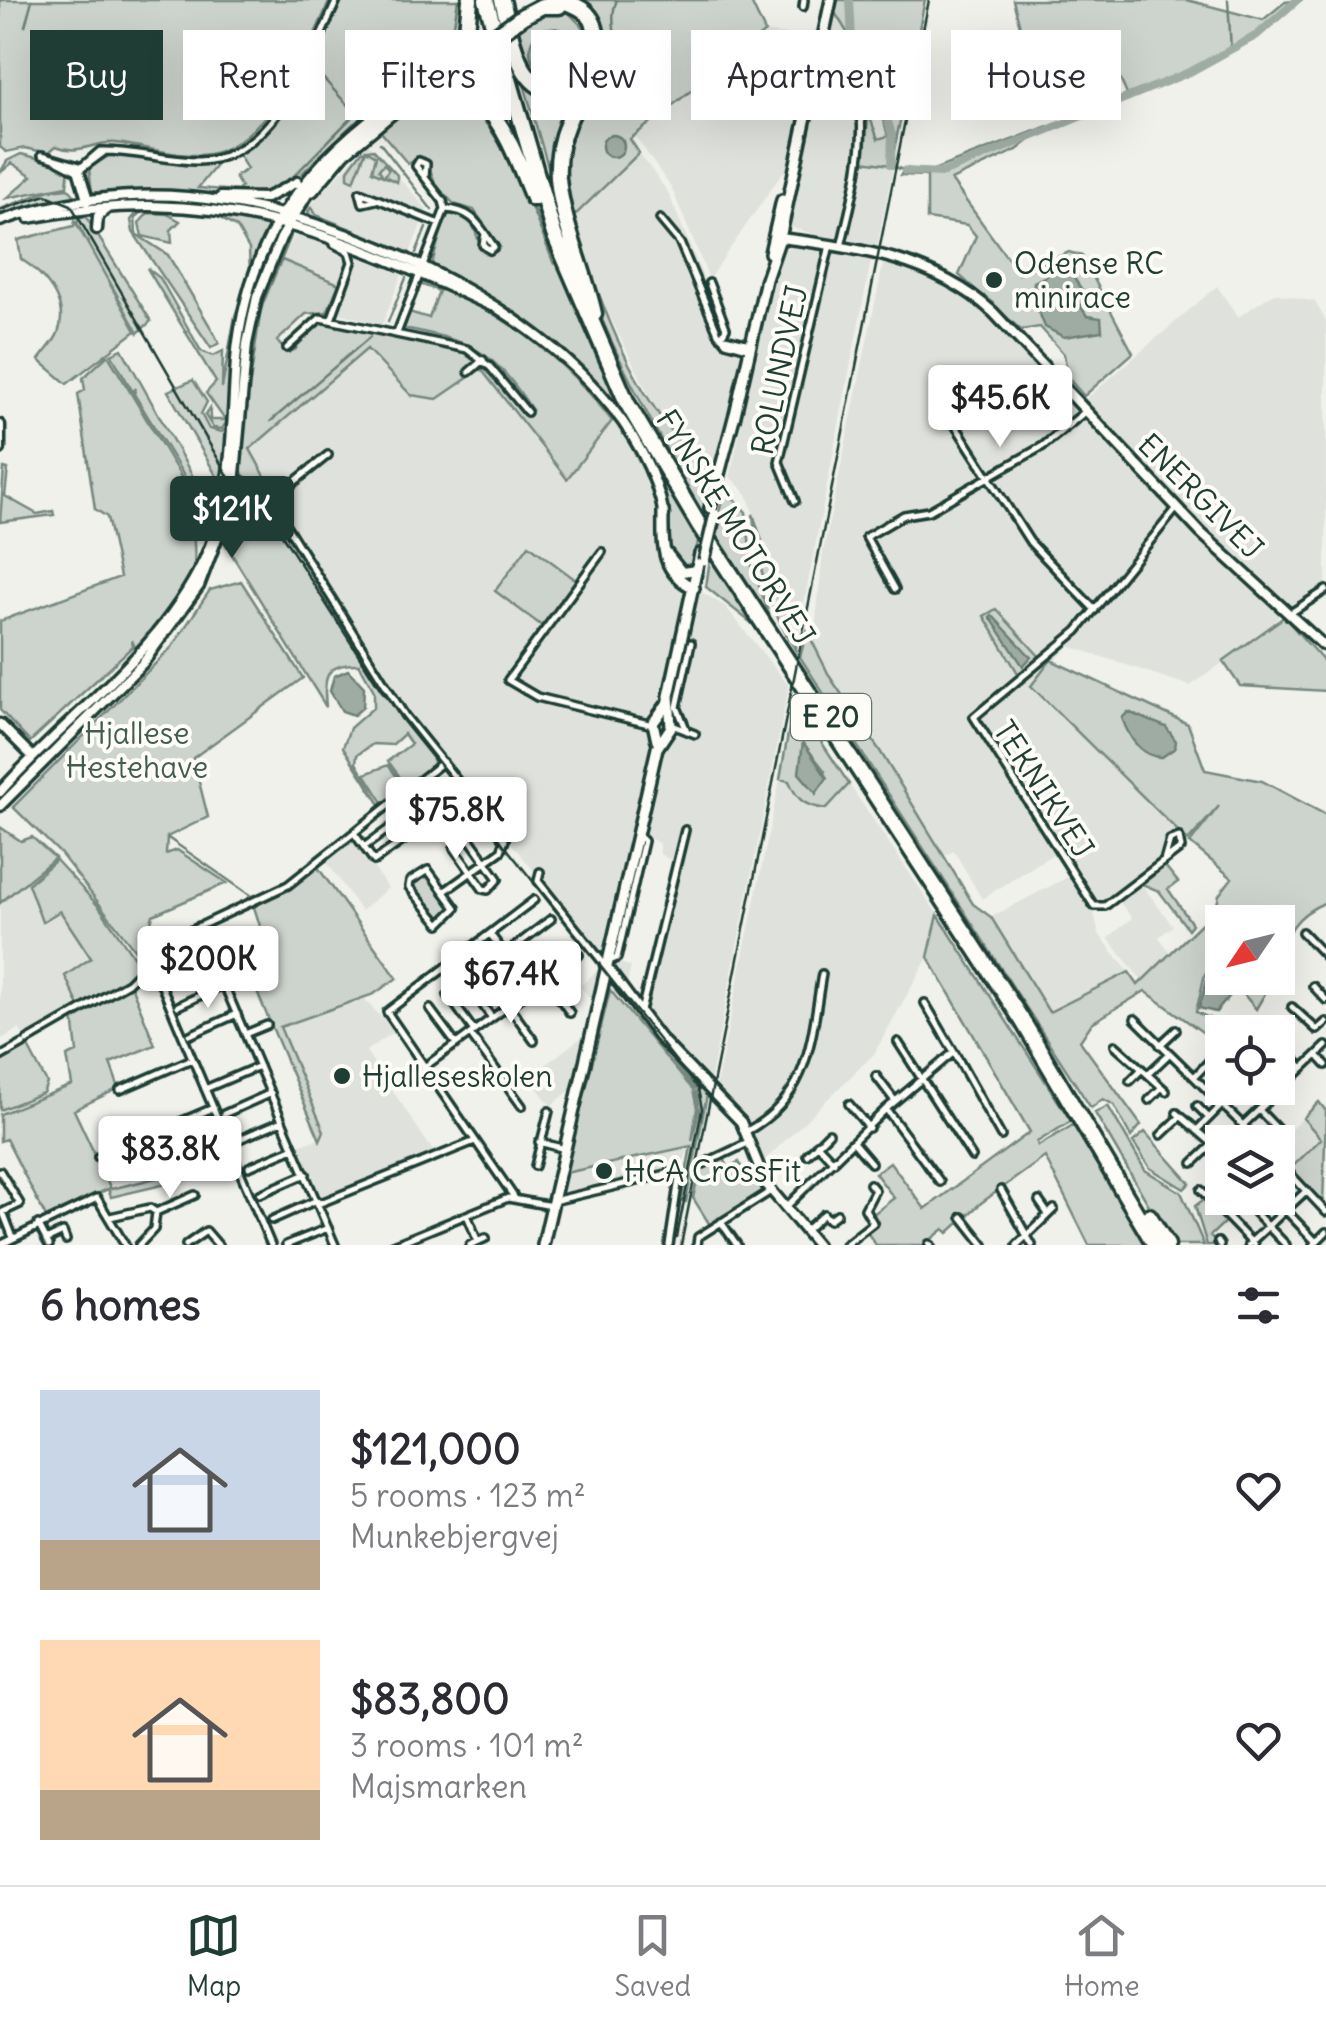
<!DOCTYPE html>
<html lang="en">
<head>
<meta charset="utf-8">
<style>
  :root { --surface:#fff; --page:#f7f7f7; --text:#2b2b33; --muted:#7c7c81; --line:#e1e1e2; --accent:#1f3d34 }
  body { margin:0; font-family:Delius,sans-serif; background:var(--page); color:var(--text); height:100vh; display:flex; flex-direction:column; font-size:38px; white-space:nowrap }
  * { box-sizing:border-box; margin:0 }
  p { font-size:32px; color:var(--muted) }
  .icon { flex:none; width:55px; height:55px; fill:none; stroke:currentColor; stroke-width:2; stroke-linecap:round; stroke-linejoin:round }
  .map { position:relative; height:1245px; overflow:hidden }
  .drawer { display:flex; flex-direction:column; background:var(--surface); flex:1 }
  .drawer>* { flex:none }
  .hud { position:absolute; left:30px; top:30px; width:1268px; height:90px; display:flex; gap:20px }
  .needle { width:65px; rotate:235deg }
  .buttons { position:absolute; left:1205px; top:905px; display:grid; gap:20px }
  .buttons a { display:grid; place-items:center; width:90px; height:90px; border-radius:0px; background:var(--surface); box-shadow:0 10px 40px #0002; font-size:50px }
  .price { position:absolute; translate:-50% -85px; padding:0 22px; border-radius:10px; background:#fff; color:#222; font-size:32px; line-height:65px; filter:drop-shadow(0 2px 5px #0008) }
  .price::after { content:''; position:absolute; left:50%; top:60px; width:30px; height:22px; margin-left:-15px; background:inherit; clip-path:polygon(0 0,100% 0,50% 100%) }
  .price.active { background:var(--accent); color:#fff }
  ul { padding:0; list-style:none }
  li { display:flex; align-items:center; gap:30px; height:250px; padding:0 40px }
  li span { display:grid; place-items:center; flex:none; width:280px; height:200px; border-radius:0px; color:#555 }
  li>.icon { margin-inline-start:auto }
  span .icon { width:120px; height:120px; fill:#fffc; stroke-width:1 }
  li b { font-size:42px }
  h2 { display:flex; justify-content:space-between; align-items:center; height:120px; padding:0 40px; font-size:42px }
  .tag { padding:0 35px; border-radius:0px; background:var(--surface); box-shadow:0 10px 40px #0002; font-size:35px; line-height:90px }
  .tag.active { background:var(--accent); color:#fff }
  .tab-bar { display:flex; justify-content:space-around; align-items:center; height:140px; border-top:2px solid var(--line); background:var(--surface); font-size:28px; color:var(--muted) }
  .tab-bar a { display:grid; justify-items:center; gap:5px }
  .tab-bar .active { color:var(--accent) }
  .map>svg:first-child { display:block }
</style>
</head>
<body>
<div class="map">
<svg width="1326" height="1245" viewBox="0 0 1326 1245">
  <rect width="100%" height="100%" fill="#f0f1eb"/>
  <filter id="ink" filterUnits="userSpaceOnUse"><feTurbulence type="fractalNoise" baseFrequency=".01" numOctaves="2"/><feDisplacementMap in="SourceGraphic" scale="20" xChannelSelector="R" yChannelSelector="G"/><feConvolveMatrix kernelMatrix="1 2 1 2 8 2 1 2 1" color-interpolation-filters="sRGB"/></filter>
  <g filter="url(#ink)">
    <path fill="#dfe2dc" d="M834,11L869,68L891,147L892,173L876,251L785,226L797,176L783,172L709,279L672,189L633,133L765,32L826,40Z
      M368,143L427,209L410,253L316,215L311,205Z
      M639,153L668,192L722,323L730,335L747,339L714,474L675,436L654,405L596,289L572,218Z
      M296,232L314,236L348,255L345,275L339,284L282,260Z
      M804,243L872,256L796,644L747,494L730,477L779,250Z
      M885,255L935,269L992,304L1075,393L1086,399L1217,286L1238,317L1274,293L1315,302L1326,321V588L1279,616L1268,631L1190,686L1069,646L1031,686L1188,841L1183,850L1140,882L1173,926L1159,937L1170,952L1142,981L1108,938L1132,918L1118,900L1094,913L1099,934L1129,972L1049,1012L991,917L1068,877L1053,854L982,899L954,851L944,856L813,648L823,552Z
      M358,257L402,274L382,325L336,312Z
      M367,348L411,395L437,399L480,368L568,478L612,421L640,456L659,494L660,553L669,573L725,606L789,686L709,1087L646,1014L678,864L660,854V844L641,833L664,740L652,737L606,933V948L615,961L631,967L626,988L616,995L633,1017L585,1040L573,1088L551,1106L529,1077L586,1034L593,1002L580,986L598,970L599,951L402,709L249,451Z
      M780,779L789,781L796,798L808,806L826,809L849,784L938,915L928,957L874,1054L761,1164L746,1122L715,1091Z
      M353,839L388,888L361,911L326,861Z
      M27,881L42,922L60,910L91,958L65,976L80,1008L25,1038L19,1029L0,1040V903Z
      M364,998L394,1032L366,1051L435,1154L320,1200L296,1145L319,1139L324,1131L280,1026Z
      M1303,1118L1322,1139L1290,1169L1278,1156L1277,1142Z
      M690,1146L682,1165L561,1195L565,1173Z"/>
    <path fill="#cdd3cd" stroke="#768880" stroke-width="2.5" fill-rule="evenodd" d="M0,0H330C309,49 268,143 209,154C180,159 145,146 116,143C93,141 80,156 56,146L48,153L25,148L6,152L0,147Z
      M342,0H465L464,22L435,66L353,124L294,181L270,194L92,192L89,168L112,154L219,162L198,188L238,191L241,187L235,177L247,169L238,154C292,113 316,60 342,0Z
      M571,0H750L765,32L630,139L639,153L572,218C597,292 625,375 675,436C687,450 703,460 714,474L705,517C650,423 575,290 562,182C556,131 608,82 600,44C597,30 580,13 571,0Z
      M836,0H925L891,165L862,161L869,115L878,139L888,136L869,68L834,11Z
      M1013,0H1187L1263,20L1285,2L1301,0L1256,39L1128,97L1115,67L1037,91Z
      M565,9L585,29L589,62L561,89L530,76L512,26L533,12Z
      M493,42L536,194L479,95L464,86L426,87Z
      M519,67L531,84H582L567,119L560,208Z
      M461,93L488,114L520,176L600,365L699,535L693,569L685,571L668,543L659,480L615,410L529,324L432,264L445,217L451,212C480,218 472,233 484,252L500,247L474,210L454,204L437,187L426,160L418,158L408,164L376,126L415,100Z
      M1048,126L1017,150L951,180L1019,274L1069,252L1082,256L1133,353L1084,396L1068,378L1064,354L1040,327L1021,330L959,275L976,236L967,225L927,219V176L901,175L904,168L928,172Z
      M373,149L397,175V182L384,176L389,169L384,164L379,169L383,176L372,171L376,156L366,150L354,181L348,178V170L362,151Z
      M21,154L69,166L67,186L7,198L32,176L12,163L0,173L7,161Z
      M68,188L77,198L0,214V209L50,190Z
      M170,206L265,223L268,226L234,362L228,420L222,429L213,428L205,415L210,408V420H225L206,393L216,382L147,268L160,278L201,351L213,356L223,351L222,388L235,316L250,273L249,249L237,228L213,214L149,208L135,217L136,234L168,255L214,333L219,343L211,348L133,232L131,220L140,209Z
      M312,207L316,215L410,253L408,257L311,218L308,211Z
      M83,212L151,321L138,333L77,223Z
      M148,213L167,214L180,221L171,230L172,243L142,236L139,223Z
      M75,221L136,331L67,384L39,360C44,352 55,342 58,333C70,303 44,274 21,259L18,240L74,226Z
      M282,260L339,284L327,312L306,314L277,341L287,353L296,349L299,336L317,322L463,350L478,360L468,375L487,367L525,414L532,410C492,349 473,342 404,328L409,312L429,318L439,291L420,284L426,279C502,313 562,354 612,421L567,479L481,369L437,399L411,395L367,349L250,449L275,494H271L244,477L241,469C249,403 246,319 282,260Z
      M122,349L212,511L221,484L168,391L193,380L207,402L201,414L209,429L222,432L229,427V459L214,525L134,394L136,388L133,392L111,354Z
      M108,355L198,505C186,524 199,548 193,569C185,597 155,627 135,648L132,640L133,646L30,742L0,710V621L120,577L107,517L95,509L78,394L85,390L83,378Z
      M4,468L8,469L5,496L37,514L53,511L54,515L0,522Z
      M244,485L267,498L382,688L435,756L431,769L408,788L388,761L411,744L404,734L392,745L373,744L357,755L356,763L381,806L343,747L350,728L374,707V691L359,664C325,663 323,677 326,707L223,540Z
      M725,489L746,512L752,565L770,617L714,532Z
      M753,514L796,644V651C768,607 757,566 753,514Z
      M529,545L576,580L542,626L495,591Z
      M711,552L759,629L706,587Z
      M241,581L303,678L193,758L208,817L167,837L166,854L177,850L227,883L153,915L141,958L60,853L13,807L172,647L210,590Z
      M996,609L1041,658L1019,675L984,616Z
      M1284,617L1326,664V691L1240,686L1223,661Z
      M807,631L830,677L880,751L973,904L991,917L1049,1012L1129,972L1138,985L1216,909L1219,895L1232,878L1190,843L1219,806L1188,841L1031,686L1051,660L1188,724L1205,770L1262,781L1326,815V902C1293,916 1288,931 1278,965V922H1222V978H1274L1256,1009L1241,991L1205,974L1196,1012L1230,1028L1222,1032L1219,1044L1145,991L1092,1023L1080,1041L1141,1125L1131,1137L1114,1105L1103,1099L1091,1108L800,657Z
      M794,700L849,784L826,809C805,806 797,801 789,781L780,779ZM803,743L825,771L816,793Z
      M388,765L406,789L385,806L365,774Z
      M0,827L21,841L32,837L55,858L0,903Z
      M56,860L100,908L138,963L131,976L80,1008L65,976L91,958L60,911L42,922L28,884Z
      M317,866L397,978L374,994L280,1027L324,1131L320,1140L235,940L261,929L254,907Z
      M1165,866L1178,882L1168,889L1192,924L1188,929L1159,891L1142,884Z
      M426,872L454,908L440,922L410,886Z
      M938,915L1071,1121L1037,1142L1038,1146L1073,1125L1146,1245H1089L1045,1157L981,1203L948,1233L944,1229L924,1245H876L866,1231L874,1225L872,1215L894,1198L875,1173L890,1162L925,1209L1030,1132L928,957Z
      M130,983L155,1045L110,1063L119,1088L74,1110L111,1189L205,1166L209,1174L111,1197L108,1189L46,1217L6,1139L0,1141V1114L72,1085L67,1056L77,1052L73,1016Z
      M620,988L698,1085L695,1089L616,991Z
      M610,990L693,1090L697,1108L692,1141L699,1110L696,1092L700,1089L707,1095L686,1202L681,1201L691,1146L565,1173Z
      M27,1045L47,1083L43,1093L0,1110V1060Z
      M1319,1102L1326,1111L1323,1204L1290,1169L1321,1139L1303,1118Z
      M1108,1106L1145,1170L1181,1192L1204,1245H1172L1095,1113Z
      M1145,1132L1190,1183L1184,1189L1150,1168L1133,1142Z
      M723,1156L728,1167L739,1162L745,1176L756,1172L762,1191L710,1225L693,1198L700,1167Z
      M1206,1198L1227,1220L1210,1236L1218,1245H1207L1195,1206Z"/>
    <path fill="#9faca4" stroke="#6c8077" stroke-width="2.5" d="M530 50a22 22 0 1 1 44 0a22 22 0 1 1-44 0Z
      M602 146a11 11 0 1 1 22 0a11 11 0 1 1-22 0Z
      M1066,266L1084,293L1081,307L1087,316L1101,318L1102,331L1064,337L1045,327L1033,297L1034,282Z
      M992,615L1031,657L1023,666L990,617Z
      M348,670L364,687L363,707L354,715L342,711L330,691L334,676Z
      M1128,712L1166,727L1176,741L1175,748L1162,757C1140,757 1129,737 1122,718Z
      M803,742L827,778L816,793L799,773Z
      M1208,977L1233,992L1216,1012L1199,1008Z"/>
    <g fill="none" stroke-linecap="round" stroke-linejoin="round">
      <path stroke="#6c8077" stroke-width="2.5" d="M750,0L751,1
        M1228,0L1231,50
        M25,26L32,0
        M614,63C621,41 607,21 617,0
        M312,66L352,110
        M380,143L432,210
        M891,165L905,171
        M340,166C365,140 417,89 457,100C498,112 539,226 554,264
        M169,192H197
        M102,193L156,192
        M247,193L267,191L289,181L350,119L434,55L453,31L458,0
        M306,209L318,191
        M416,253L426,228
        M388,322L406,278
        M250,382L261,308L291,236
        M271,421L370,337
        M168,838L254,898"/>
      <path stroke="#9faca4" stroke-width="8" d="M850,0L852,40L872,68L892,135L891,165
        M905,171L942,173L1190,72L1257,35L1297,0"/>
      <defs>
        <path id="minor" d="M803,7L804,0
          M838,57L847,60C876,120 855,185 841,247
          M42,155L79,166L90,201
          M58,161L77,171
          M80,170L103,153
          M77,171L100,151C133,150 166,161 199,161C273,160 312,55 337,0
          M77,171L88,208
          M376,200L363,203L360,192L439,224
          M445,209C473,210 479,225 494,247L490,250L483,245L485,234
          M660,219L680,243L718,333L726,342L748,348
          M709,283L726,328L721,337
          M331,320L352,262L349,252L334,244
          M397,333L445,209L443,201L416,166L419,161L426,164L425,177
          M721,337L750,344
          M287,348L320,318L467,349L490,367L527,412
          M469,372L483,360
          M943,406L1030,542L1095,610
          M233,477L264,490L405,716L505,840L501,851L445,891
          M272,500L328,455
          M795,501L779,462L830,245
          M602,552L508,680L537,697L653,725
          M895,589L866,537L904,515L929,511L1043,446L1086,411
          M1289,614L1326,590
          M672,725L695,734
          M687,731L677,707L691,643
          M354,833L374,861L421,828V814L412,812L364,847
          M463,837L469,838L498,879L488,890L483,889L454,848Z
          M1164,861L1181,848L1179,837L1170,840L1164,861L1105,906H1094L974,717L1077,631L1177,508
          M428,870L456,908L440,924L409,887L410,881Z
          M540,872L538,881L605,965
          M199,926L335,1245
          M1302,932L1326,957
          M490,934L505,954L551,919
          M612,960L617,958L644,841L638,835
          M488,969L505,954
          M165,975L212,955
          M546,979L570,1013
          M466,982L492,1018
          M1313,986L1326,1000
          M448,995L474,1031
          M178,1006L224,984
          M509,1006L534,1041
          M1292,1007L1317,1030L1326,1022
          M430,1009L456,1044
          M641,1011L685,830
          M1135,1019L1260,1142
          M1265,1032H1268
          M245,1034L267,1025
          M470,1034L522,1106
          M190,1035L237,1014
          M27,1041L128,983L150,961
          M898,1042L972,1157
          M1278,1043L1303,1068
          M1115,1045L1166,1091
          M1160,1045L1176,1030
          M954,1052L1001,1136
          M1317,1055L1326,1065
          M0,1057L23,1044
          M423,1068L579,955
          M1148,1074L1168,1055
          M1196,1075L1218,1052
          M876,1076L895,1101
          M1130,1081L1140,1071
          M205,1089L259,1066
          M120,1090L192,1059
          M1217,1097L1227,1088
          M1149,1100L1161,1088
          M849,1104L869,1128
          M1197,1106L1209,1118
          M886,1109L940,1182
          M1259,1110L1280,1132
          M1177,1113L1213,1144L1193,1163
          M224,1114L271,1093
          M1243,1125L1326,1046
          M1198,1129L1223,1104
          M163,1130L176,1160
          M747,1131C811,1096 811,1038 822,974
          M1161,1135L1180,1117
          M235,1141L282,1121
          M539,1142L565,1149
          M854,1143L871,1163
          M817,1144L834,1162
          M123,1147L131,1166
          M807,1155L829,1133
          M98,1157L213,1108
          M1278,1161L1326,1212
          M703,1164L750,1142
          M535,1166L549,1111
          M249,1167L294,1148
          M0,1171L20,1204L3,1212L12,1235
          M1218,1174L1222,1179
          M1001,1190L1032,1245
          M1201,1190L1254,1245
          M260,1194L306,1174
          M514,1197L387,1012L534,900
          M1241,1198L1286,1245
          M1274,1198L1316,1242
          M553,1201L675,1172L679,1178L669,1245
          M1039,1201L1048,1214
          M318,1204L475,1141
          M785,1208L886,1109L954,1052L925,1003
          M156,1212L195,1195
          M467,1215L478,1242
          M110,1217L150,1208L156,1212L154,1229L139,1245
          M962,1217L984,1245
          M272,1220L317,1200
          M721,1222L737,1245
          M38,1224L49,1245
          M806,1230L824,1214L829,1220L837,1214
          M46,1240L63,1232L66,1240
          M1218,1242L1220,1245
          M929,1244L931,1245
          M0,1245L97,1198L125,1245
          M186,1245L206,1231L218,1245
          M271,1245L147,951L288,885L443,762
          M286,1245L328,1228
          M393,1245L508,1198L552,1206
          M470,1245L486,1238
          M697,1245L698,1237L771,1191
          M845,1245L873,1223L865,1209L875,1190L870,1184
          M1017,1245L1054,1209
          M1248,1245L1306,1191
          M1313,1245L1326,1232"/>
        <path id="tertiary" d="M221,197L266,198L297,182
          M29,218C214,183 326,229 491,306
          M287,219L308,184
          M0,221C57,201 126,192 187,197C349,210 631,336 664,515
          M97,229L98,216L108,208
          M780,238C855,247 936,259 993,312L1201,533L1323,645
          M0,425V449
          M667,553L682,572L697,570
          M0,724L33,757
          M0,792C68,715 159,655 204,560C234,495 231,429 236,360C246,248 297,173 385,108
          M0,806L143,663L199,586L233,496L247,344L257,297L281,238L310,190
          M605,965L659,1037L741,1122L766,1184L817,1245"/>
        <path id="secondary" d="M770,253L782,200
          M765,282L780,238L831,0
          M734,419L766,279
          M710,508L735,414
          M663,511C663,543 659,572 694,588
          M657,741L653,723L667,704
          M543,1245L657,748L671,727L669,696L700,554"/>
        <path id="motorway" d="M486,0L554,234L627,403L699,525L1022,1020L1155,1245
          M502,0C512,36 518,100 569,90L588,71
          M551,0C632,7 583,86 567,124C560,141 557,160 558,178C562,224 584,268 594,314
          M523,16L542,6H559
          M441,66L467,30L470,0
          M419,89L480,47
          M395,107C482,56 505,129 533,198
          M311,189L343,151L402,102
          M1149,1216L1167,1245"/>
      </defs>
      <use href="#minor" stroke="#1f3d34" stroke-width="12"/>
      <use href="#tertiary" stroke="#1f3d34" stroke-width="15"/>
      <use href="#secondary" stroke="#1f3d34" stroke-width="16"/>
      <use href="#motorway" stroke="#1f3d34" stroke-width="21"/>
      <use href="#minor" stroke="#fdfcf7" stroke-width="5"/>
      <use href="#tertiary" stroke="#fdfcf7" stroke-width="8"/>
      <use href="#secondary" stroke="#fdfcf7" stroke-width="9"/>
      <use href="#motorway" stroke="#fdfcf7" stroke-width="14"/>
      <path stroke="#1f3d34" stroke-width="2.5" d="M0,210L46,195L71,205L228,476L277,527L381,690L698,1089L702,1109L677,1237"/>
      <path stroke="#1f3d34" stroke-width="2.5" d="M681,1245L929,0"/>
      <defs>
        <path id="secondary-bridge" d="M704,561L715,514"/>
        <path id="motorway-bridge" d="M480,47L523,16"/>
      </defs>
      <use href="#secondary-bridge" stroke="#1f3d34" stroke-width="16" stroke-linecap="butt"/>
      <use href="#motorway-bridge" stroke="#1f3d34" stroke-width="21" stroke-linecap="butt"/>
      <use href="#secondary-bridge" stroke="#fdfcf7" stroke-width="9"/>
      <use href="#motorway-bridge" stroke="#fdfcf7" stroke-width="14"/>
    </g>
  </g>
  <g fill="#1f3d34" stroke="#fdfcf7" stroke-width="4">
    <circle cx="994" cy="280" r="10"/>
    <circle cx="342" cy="1076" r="10"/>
    <circle cx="604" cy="1171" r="10"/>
  </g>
  <g text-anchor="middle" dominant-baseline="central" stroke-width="8" stroke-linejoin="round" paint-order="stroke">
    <rect fill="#fdfcf7" stroke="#62766e" stroke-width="2.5" x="791" y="694" width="80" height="46" rx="8"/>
    <g font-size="28" font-weight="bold" fill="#1f3d34">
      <text x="831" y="717">E 20</text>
    </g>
    <g font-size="30" fill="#1f3d34" stroke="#fdfcf7" text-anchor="start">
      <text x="1014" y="263">Odense RC<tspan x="1014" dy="34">minirace</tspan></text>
      <text x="362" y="1076">Hjalleseskolen</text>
      <text x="624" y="1171">HCA CrossFit</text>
    </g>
    <g font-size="30" fill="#1f3d34" stroke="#fdfcf7">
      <text transform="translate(779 370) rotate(-78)">ROLUNDVEJ</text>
      <text transform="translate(1201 496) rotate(45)">ENERGIVEJ</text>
      <text transform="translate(736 527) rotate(58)">FYNSKE MOTORVEJ</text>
      <text transform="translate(1044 789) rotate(57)">TEKNIKVEJ</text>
    </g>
    <g font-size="30" fill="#425b53" stroke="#fdfcf7">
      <text x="137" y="733">Hjallese<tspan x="137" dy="34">Hestehave</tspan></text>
    </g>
  </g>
</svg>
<div class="buttons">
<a><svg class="needle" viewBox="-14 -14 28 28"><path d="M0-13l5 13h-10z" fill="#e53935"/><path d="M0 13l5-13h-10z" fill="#7c7c81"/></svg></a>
<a><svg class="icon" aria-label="locate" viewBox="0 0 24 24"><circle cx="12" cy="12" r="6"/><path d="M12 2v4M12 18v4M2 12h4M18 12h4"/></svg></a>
<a><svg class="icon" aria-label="layers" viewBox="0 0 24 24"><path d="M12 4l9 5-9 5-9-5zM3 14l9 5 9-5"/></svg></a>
</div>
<b class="price" style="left:1000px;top:450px">$45.6K</b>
<b class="price active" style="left:232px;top:561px">$121K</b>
<b class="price" style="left:456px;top:862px">$75.8K</b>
<b class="price" style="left:208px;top:1011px">$200K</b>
<b class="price" style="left:511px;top:1026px">$67.4K</b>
<b class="price" style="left:170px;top:1201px">$83.8K</b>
<div class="hud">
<a class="tag active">Buy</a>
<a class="tag">Rent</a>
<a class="tag">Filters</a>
<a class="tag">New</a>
<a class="tag">Apartment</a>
<a class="tag">House</a>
</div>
</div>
<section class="drawer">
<h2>6 homes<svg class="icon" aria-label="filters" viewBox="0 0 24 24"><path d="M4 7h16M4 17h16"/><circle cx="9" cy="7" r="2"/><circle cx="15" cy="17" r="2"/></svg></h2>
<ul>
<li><span style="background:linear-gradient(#c9d6e8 75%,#b9a48a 0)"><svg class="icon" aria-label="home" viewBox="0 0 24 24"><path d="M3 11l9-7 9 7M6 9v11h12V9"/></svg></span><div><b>$121,000</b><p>5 rooms · 123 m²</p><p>Munkebjergvej</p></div><svg class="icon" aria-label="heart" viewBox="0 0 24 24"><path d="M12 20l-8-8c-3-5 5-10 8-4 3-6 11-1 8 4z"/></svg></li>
<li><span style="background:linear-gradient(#ffd9b3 75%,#b9a48a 0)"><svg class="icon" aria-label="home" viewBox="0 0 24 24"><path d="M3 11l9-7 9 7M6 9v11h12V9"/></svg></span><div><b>$83,800</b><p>3 rooms · 101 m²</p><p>Majsmarken</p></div><svg class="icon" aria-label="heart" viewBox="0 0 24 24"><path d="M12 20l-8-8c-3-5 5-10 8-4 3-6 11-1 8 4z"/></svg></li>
</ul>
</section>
<nav class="tab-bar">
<a class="active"><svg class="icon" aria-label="map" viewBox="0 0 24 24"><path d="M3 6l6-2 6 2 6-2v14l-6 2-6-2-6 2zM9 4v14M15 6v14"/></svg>Map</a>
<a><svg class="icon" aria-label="saved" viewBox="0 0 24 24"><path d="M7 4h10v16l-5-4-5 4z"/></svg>Saved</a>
<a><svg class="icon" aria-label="home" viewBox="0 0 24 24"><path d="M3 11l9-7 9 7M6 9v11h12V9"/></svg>Home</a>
</nav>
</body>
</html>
